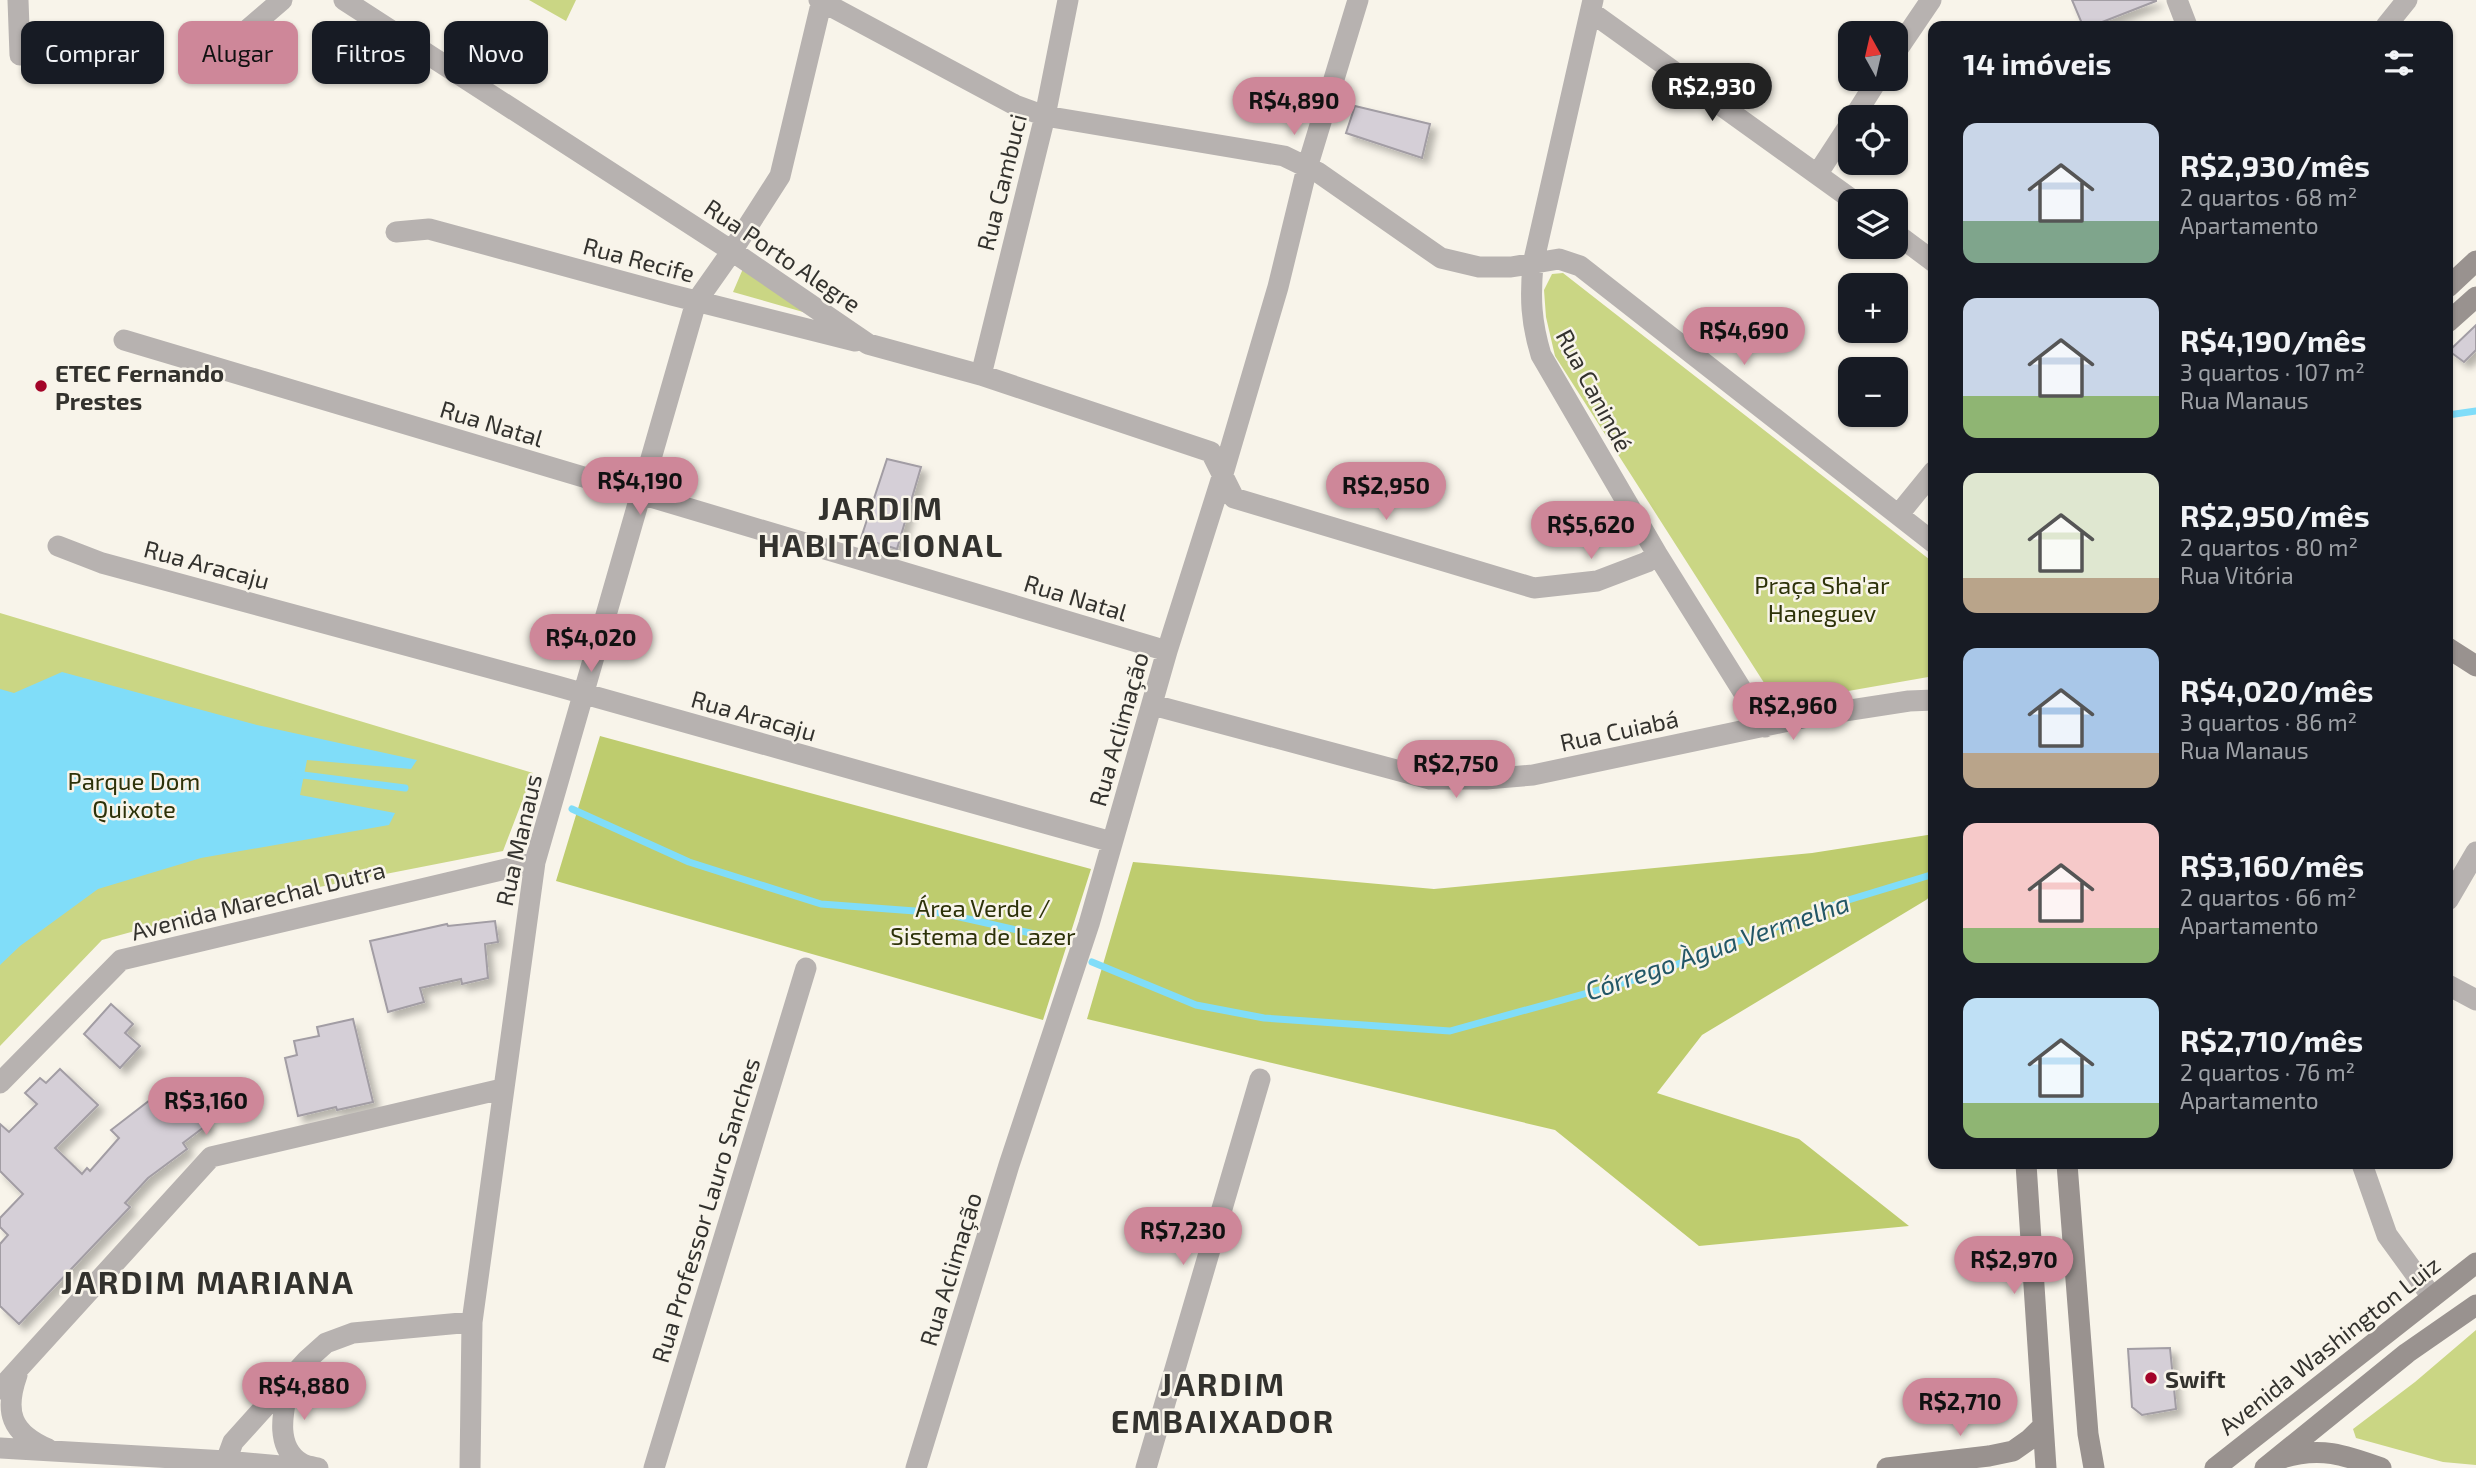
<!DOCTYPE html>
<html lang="pt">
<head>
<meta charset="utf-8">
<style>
  :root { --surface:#171b24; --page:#242831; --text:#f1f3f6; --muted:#9ea1a6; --accent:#ce8799 }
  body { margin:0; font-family:"Exo 2",sans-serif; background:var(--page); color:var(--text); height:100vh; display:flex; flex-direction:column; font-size:26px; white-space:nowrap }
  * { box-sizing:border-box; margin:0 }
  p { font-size:23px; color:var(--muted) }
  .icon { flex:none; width:38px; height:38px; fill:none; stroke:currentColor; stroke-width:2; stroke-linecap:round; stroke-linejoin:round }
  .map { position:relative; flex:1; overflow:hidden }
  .side { position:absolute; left:1928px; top:21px; width:525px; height:1148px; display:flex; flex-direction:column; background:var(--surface); border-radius:14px; box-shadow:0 2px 5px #0004 }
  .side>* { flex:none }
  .guide { position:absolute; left:21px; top:21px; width:665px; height:63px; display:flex; gap:14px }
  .needle { width:46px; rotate:352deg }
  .tools { position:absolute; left:1838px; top:21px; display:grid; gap:14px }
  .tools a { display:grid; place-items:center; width:70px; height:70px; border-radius:14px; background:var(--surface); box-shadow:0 2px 5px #0004; font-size:35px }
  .price { position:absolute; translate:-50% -60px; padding:0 16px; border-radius:24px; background:var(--accent); color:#111; font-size:23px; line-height:46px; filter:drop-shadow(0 2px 4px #0008) }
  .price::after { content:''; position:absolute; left:50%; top:42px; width:21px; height:16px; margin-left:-10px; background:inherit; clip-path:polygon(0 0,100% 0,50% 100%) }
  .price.current { background:#222; color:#fff }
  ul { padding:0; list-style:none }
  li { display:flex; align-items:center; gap:21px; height:175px; padding:0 35px }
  li span { display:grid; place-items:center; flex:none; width:196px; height:140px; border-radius:14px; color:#555 }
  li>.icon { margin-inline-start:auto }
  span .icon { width:84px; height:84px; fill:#fffc; stroke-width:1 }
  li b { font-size:30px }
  h2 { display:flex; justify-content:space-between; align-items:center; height:84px; padding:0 35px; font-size:30px }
  .chip { padding:0 24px; border-radius:14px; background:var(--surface); box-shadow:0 2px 5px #0004; font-size:24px; line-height:63px }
  .chip.current { background:var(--accent); color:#111 }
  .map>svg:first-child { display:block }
</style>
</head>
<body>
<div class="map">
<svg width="2476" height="1468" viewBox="0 0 2476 1468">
  <defs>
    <filter id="shadow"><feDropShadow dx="6" dy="6" stdDeviation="3.5" flood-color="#0004"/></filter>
  </defs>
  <rect width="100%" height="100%" fill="#f8f4ea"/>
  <path fill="#cad684" d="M529,0H576L566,21Z
    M745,264L810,314L733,292Z
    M1563,273L1934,563V676L1791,701H1779L1768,689L1555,356L1546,317L1544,290L1552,274Z
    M0,613L533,773L503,851L237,903L102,940L0,1046Z
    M2476,1330V1465L2443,1462L2356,1438L2353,1429L2415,1382Z"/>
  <path fill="#becc6e" d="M600,736L1091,869L1043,1020L556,881Z
    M1934,834V893L1926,900L1702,1035L1657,1093L1799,1139L1909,1226L1699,1246L1555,1130L1087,1019L1133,862L1434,889L1812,853Z"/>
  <path fill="#80ddf9" d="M62,672L257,725L417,760L411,769L307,760L300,795L395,813L389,825L201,858L98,889L20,946L0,965V689L14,693Z"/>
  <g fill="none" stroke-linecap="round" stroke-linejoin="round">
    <path stroke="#80ddf9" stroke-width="7" d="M2448,415L2476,411
      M294,776L303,775L405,788
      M572,809L689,862L821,904L942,913L1039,935
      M1092,962L1196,1005L1264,1018L1450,1031L1638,979L1845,901L1934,874"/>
  </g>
  <path fill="#d5cfd7" stroke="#a29da4" stroke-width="2" filter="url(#shadow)" d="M2072,0H2156V1L2092,26H2083Z
    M1355,106L1430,124L1422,158L1346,133Z
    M2476,325V350L2464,362L2449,351Z
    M887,459L921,467L897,549L861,538Z
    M495,921L498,942L485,944L488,978L462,984L461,979L420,988L424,1002L388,1012L370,941L447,924L448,926Z
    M111,1004L133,1024L125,1033L140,1046L120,1068L84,1034Z
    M353,1019L373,1102L337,1110L336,1107L298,1116L285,1058L297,1055L294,1041L319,1036L317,1027Z
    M60,1069L98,1105L55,1148L82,1174L87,1168L90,1171L119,1138L111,1130L176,1080L208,1124L183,1143L187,1149L148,1178L125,1203L130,1207L19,1324L0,1306V1244L8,1235L0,1227V1218L23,1194L0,1171V1124L9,1132L37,1104L25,1093L40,1078L46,1083Z
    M2170,1348L2176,1409L2142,1415L2132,1407L2128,1349Z"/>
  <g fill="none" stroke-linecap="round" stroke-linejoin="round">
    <path stroke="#b7b2b0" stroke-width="21" d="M18,0L20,55
      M344,0L732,251L868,344L981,375L1211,452L1234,498L1534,588L1597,581L1647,562L1657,554
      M819,0L1015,105L1045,116L1284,156L1319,173L1441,258L1479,267H1511L1559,259L1580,266L1934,543
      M1593,0L1533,264C1530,298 1531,322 1541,355L1657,554L1765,727
      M2177,0L2187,26
      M1591,12L1854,201
      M2386,26L2407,0
      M1895,53L1931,0
      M210,62L282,0
      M1854,117L1878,79
      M1818,173L1850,124
      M396,232L429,229L672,295L855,341
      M1895,233L1934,262
      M124,340L1167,651
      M981,375L1045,116L1068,0
      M1899,514L1934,471
      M58,546L102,563L553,685L1112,842
      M1153,705L1430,779H1486L1533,775L1812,716L1909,701L1934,700
      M2448,900L2476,852
      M2448,985L2476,1000
      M0,1083L121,960L535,862
      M2362,1164L2387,1235L2432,1297
      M17,1375C4,1412 11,1433 48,1449
      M289,1383C284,1408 273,1446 301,1463C305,1466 313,1467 318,1468
      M0,1389L211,1157L502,1089
      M0,1448L226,1461L303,1468
      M226,1461L233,1442L307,1360L326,1343L353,1333L472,1322
      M470,1468L472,1322L535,862L696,302L732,251L780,176L822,0
      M654,1468L806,968
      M916,1468L1009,1165L1089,924L1167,651L1222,477L1278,287L1307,168L1358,0
      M1146,1468L1260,1079"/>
    <path stroke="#99928f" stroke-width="21" d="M2448,287L2476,261
      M2448,322L2476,297
      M2448,648L2476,666
      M2026,1164L2046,1468
      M2067,1164L2088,1434L2094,1468
      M2282,1458C2320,1446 2345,1455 2381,1468
      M1887,1468L1989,1456L2013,1451L2030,1439L2043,1426
      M2215,1468L2476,1263
      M2265,1468L2407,1353L2476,1305"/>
  </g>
  <g fill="#a30428" stroke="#f8f4ea" stroke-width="2.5">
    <circle cx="41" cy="386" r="7"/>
    <circle cx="2151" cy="1378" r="7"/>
  </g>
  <g text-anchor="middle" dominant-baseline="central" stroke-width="5" stroke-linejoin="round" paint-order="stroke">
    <g font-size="24" fill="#33322e" stroke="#f8f4ea">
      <text transform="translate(1001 182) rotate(-76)">Rua Cambuci</text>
      <text transform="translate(783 255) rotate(34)">Rua Porto Alegre</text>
      <text transform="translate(639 259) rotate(15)">Rua Recife</text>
      <text transform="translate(1595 390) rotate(62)">Rua Canindé</text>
      <text transform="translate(492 423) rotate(17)">Rua Natal</text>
      <text transform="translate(207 564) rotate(15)">Rua Aracaju</text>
      <text transform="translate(1076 597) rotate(17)">Rua Natal</text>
      <text transform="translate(754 715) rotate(16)">Rua Aracaju</text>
      <text transform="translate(1118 729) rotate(-74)">Rua Aclimação</text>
      <text transform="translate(1619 730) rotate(-12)">Rua Cuiabá</text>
      <text transform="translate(518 840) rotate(-77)">Rua Manaus</text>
      <text transform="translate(258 900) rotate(-14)">Avenida Marechal Dutra</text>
      <text transform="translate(705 1210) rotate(-73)">Rua Professor Lauro Sanches</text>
      <text transform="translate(950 1269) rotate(-73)">Rua Aclimação</text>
      <text transform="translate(2329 1345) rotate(-38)">Avenida Washington Luiz</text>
    </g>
    <g font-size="24" font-weight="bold" fill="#33322e" stroke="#f8f4ea" text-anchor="start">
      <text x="55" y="372">ETEC Fernando<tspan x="55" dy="28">Prestes</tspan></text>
      <text x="2165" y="1378">Swift</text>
    </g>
    <g font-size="24" fill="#2d3209" stroke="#f8f4ea">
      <text x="1822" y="584">Praça Sha'ar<tspan x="1822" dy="28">Haneguev</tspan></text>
      <text x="134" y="780">Parque Dom<tspan x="134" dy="28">Quixote</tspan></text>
      <text x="983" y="907">Área Verde /<tspan x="983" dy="28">Sistema de Lazer</tspan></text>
    </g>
    <g font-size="26" font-style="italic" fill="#235766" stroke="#f8f4ea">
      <text transform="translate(1717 946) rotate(-19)">Córrego Àgua Vermelha</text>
    </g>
    <g font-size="32" font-weight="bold" letter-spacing="2" fill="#33322e" stroke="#f8f4ea">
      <text x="881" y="507">JARDIM<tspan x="881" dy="37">HABITACIONAL</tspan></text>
      <text x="208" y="1281">JARDIM MARIANA</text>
      <text x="1223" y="1383">JARDIM<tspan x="1223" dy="37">EMBAIXADOR</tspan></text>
    </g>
  </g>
</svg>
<div class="tools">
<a><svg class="needle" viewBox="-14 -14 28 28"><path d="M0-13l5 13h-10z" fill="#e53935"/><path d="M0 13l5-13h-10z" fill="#9ea1a6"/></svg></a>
<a><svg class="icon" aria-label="locate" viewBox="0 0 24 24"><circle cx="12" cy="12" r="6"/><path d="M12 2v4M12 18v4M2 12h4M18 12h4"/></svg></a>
<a><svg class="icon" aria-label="layers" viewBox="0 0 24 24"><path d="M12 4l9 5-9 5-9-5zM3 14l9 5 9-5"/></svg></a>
<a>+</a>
<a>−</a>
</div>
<b class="price current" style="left:1712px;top:123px">R$2,930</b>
<b class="price" style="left:1294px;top:137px">R$4,890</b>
<b class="price" style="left:1744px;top:367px">R$4,690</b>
<b class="price" style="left:640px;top:517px">R$4,190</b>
<b class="price" style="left:1386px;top:522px">R$2,950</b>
<b class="price" style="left:1591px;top:561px">R$5,620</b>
<b class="price" style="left:591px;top:674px">R$4,020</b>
<b class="price" style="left:1793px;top:742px">R$2,960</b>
<b class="price" style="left:1456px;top:800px">R$2,750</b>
<b class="price" style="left:206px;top:1137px">R$3,160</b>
<b class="price" style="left:1183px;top:1267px">R$7,230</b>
<b class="price" style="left:2014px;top:1296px">R$2,970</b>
<b class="price" style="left:304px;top:1422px">R$4,880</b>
<b class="price" style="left:1960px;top:1438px">R$2,710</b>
<div class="guide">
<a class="chip">Comprar</a>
<a class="chip current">Alugar</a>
<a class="chip">Filtros</a>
<a class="chip">Novo</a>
</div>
<section class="side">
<h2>14 imóveis<svg class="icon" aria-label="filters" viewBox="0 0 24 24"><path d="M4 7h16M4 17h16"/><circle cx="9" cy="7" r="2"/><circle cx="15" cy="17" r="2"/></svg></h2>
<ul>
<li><span style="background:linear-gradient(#c9d6e8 70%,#7fa58c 0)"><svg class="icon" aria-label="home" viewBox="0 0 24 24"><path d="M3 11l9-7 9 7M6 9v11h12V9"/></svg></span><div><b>R$2,930/mês</b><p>2 quartos · 68 m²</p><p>Apartamento</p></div></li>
<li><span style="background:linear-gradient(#c9d6e8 70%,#8fb573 0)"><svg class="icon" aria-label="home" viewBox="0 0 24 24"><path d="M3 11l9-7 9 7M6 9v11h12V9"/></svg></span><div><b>R$4,190/mês</b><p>3 quartos · 107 m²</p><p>Rua Manaus</p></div></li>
<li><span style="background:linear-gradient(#dfe7d0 75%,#b9a48a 0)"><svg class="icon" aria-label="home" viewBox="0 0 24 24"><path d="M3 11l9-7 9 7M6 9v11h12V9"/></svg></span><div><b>R$2,950/mês</b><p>2 quartos · 80 m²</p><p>Rua Vitória</p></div></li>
<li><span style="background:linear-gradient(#a9c7e8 75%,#b9a48a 0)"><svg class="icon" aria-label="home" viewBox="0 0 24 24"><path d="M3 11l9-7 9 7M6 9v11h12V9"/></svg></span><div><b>R$4,020/mês</b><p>3 quartos · 86 m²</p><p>Rua Manaus</p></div></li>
<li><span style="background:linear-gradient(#f6c9c9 75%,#8fb573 0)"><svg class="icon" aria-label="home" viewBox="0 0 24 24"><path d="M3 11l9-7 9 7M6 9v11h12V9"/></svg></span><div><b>R$3,160/mês</b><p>2 quartos · 66 m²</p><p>Apartamento</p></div></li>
<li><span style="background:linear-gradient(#bfe0f5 75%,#8fb573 0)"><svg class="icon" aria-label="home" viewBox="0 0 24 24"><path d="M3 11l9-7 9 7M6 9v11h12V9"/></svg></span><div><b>R$2,710/mês</b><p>2 quartos · 76 m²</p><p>Apartamento</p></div></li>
</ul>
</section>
</div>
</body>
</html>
